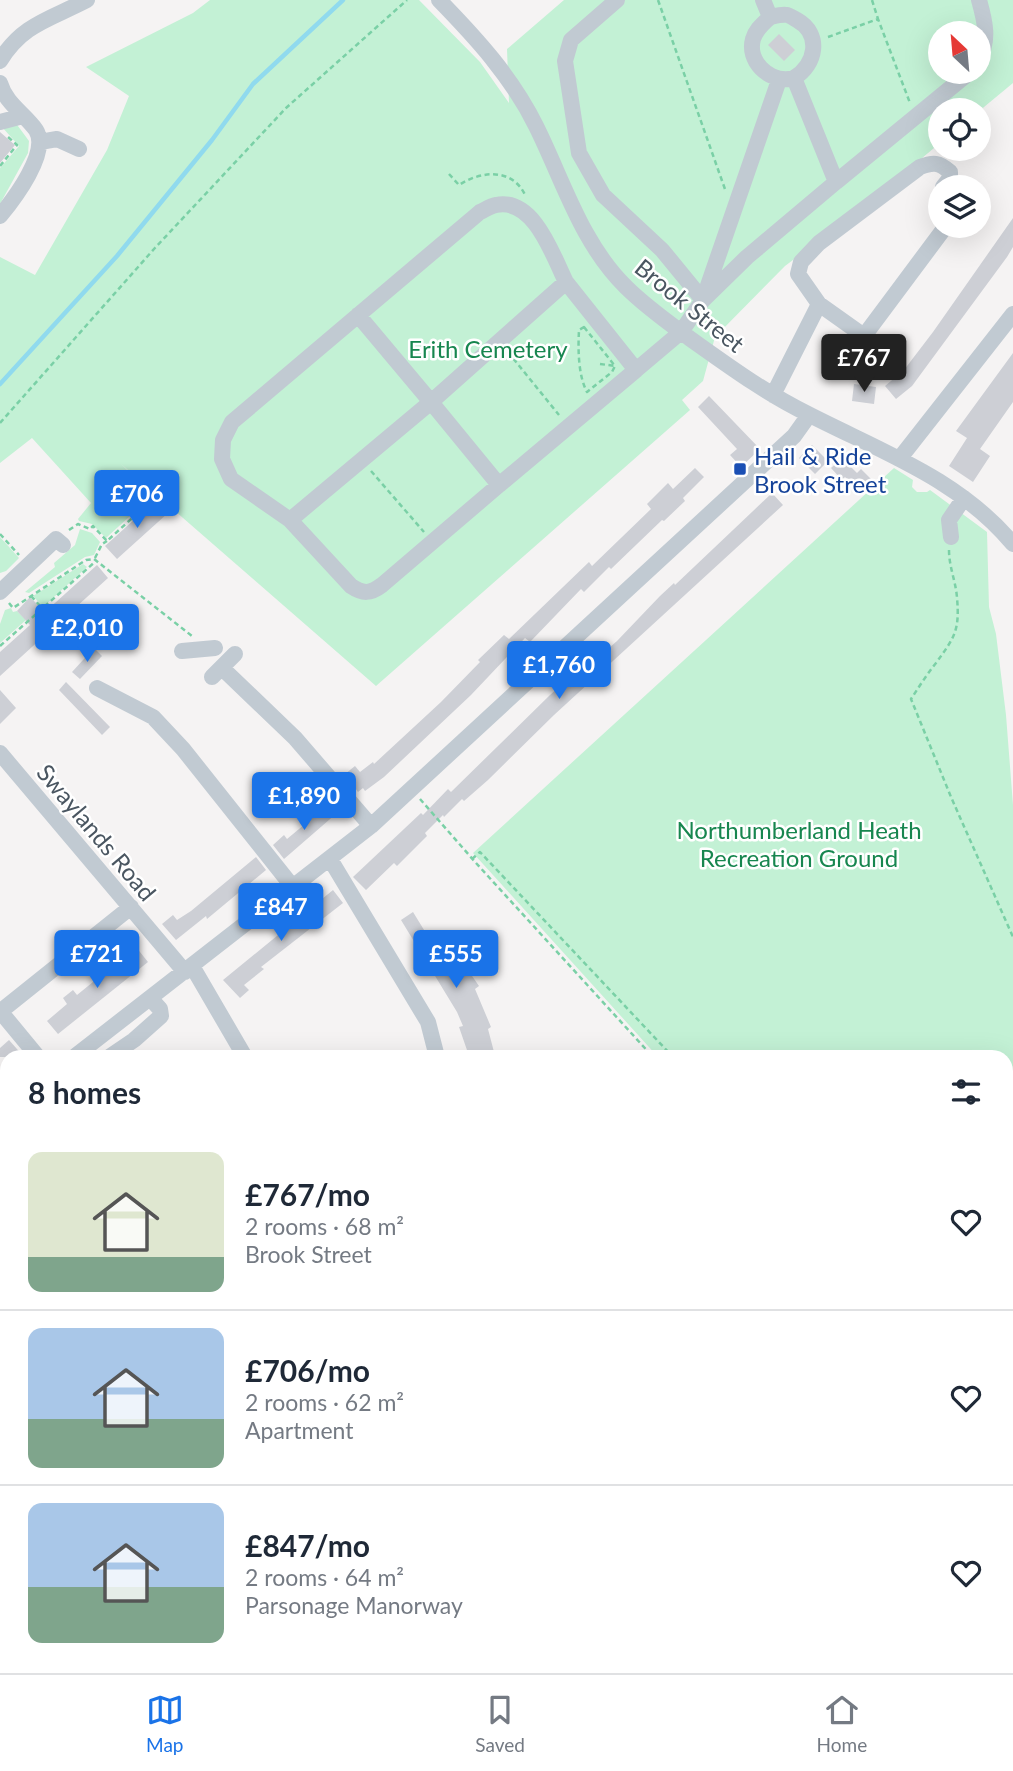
<!DOCTYPE html>
<html lang="en">
<head>
<meta charset="utf-8">
<style>
  :root { --surface:#fff; --page:#f2f2f3; --text:#1f2937; --muted:#747a83; --line:#e0e1e3; --accent:#1a73e8 }
  body { margin:0; font-family:Lato,sans-serif; background:var(--page); color:var(--text); height:100vh; display:flex; flex-direction:column; font-size:26px; white-space:nowrap }
  * { box-sizing:border-box; margin:0 }
  p { font-size:23px; color:var(--muted) }
  .icon { flex:none; width:38px; height:38px; fill:none; stroke:currentColor; stroke-width:2; stroke-linecap:round; stroke-linejoin:round }
  .map { position:relative; flex:1; overflow:hidden }
  .sheet { position:absolute; left:0px; top:1050px; width:1013px; height:623px; display:flex; flex-direction:column; background:var(--surface); border-radius:21px 21px 0 0; box-shadow:0 7px 28px #0002 }
  .sheet>* { flex:none }
  .needle { width:46px; rotate:334deg }
  .buttons { position:absolute; left:928px; top:21px; display:grid; gap:14px }
  .buttons a { display:grid; place-items:center; width:63px; height:63px; border-radius:50%; background:var(--surface); box-shadow:0 7px 28px #0002; font-size:35px }
  .price { position:absolute; translate:-50% -60px; padding:0 16px; border-radius:7px; background:var(--accent); color:#fff; font-size:23px; line-height:46px; filter:drop-shadow(0 2px 4px #0008) }
  .price::after { content:''; position:absolute; left:50%; top:42px; width:21px; height:16px; margin-left:-10px; background:inherit; clip-path:polygon(0 0,100% 0,50% 100%) }
  .price.active { background:#222; color:#fff }
  ul { padding:0; list-style:none }
  li { display:flex; align-items:center; gap:21px; height:175px; padding:0 28px }
  li+li { border-top:2px solid var(--line) }
  li span { display:grid; place-items:center; flex:none; width:196px; height:140px; border-radius:14px; color:#555 }
  li>.icon { margin-inline-start:auto }
  span .icon { width:84px; height:84px; fill:#fffc; stroke-width:1 }
  li b { font-size:30px }
  h2 { display:flex; justify-content:space-between; align-items:center; height:84px; padding:0 28px; font-size:30px }
  .tabs { display:flex; justify-content:space-around; align-items:center; height:98px; border-top:2px solid var(--line); background:var(--surface); font-size:19px; color:var(--muted) }
  .tabs a { display:grid; justify-items:center; gap:4px }
  .tabs .active { color:var(--accent) }
  .map>svg:first-child { display:block }
</style>
</head>
<body>
<div class="map">
<svg width="1013" height="1673" viewBox="0 0 1013 1673">
  <rect width="100%" height="100%" fill="#f5f3f3"/>
  <path fill="#c3f1d5" fill-rule="evenodd" d="M210,0H419L480,62L509,103L507,49L564,0H1013V83L978,112L940,110V143L866,205L785,266L715,337L703,381L682,400L690,410L376,686L121,464L153,495L106,538L92,524L79,521L78,519L91,503L32,438L0,463V257L35,275L107,150L129,96L86,67L193,13ZM940,33H978V72H940Z
    M15,122L29,141L28,153L0,204V168L19,146L2,127Z
    M894,468L913,480L912,487L917,492H927L930,490L987,532L989,607L996,634L1006,715L1013,805V1249L1006,1252V1057H658L473,853Z
    M80,529L92,533L100,542L94,555L85,557L29,593L25,592L55,567L54,563L75,545Z
    M0,537L19,558L6,571L0,573Z
    M83,564L87,567L43,607L33,596Z
    M11,608L13,612L17,611L26,620L0,643V624L5,610Z"/>
  <g fill="none" stroke-linecap="round" stroke-linejoin="round">
    <path stroke="#90daee" stroke-width="4.5" d="M0,384L117,256L212,140L253,84L343,0"/>
  </g>
  <path fill="#cdcfd5" d="M779,34L795,50L784,61L768,45Z
    M0,132L15,145L0,163Z
    M1013,218V247L1007,257L912,386L896,399L885,386L904,370L933,332Z
    M1013,353V402L980,449L990,456L973,482L949,466L967,438L956,431Z
    M854,384L876,387L874,404L852,401Z
    M709,396L760,449L741,467L730,455L737,449L698,407Z
    M812,445L828,461L815,474L799,458Z
    M842,458L857,473L861,469L874,482L862,493L845,477L842,480L831,468Z
    M695,468L704,477L683,498L685,501L664,521L662,520L611,569L609,567L584,592L581,589L530,642L525,638L471,695L384,777L365,791L363,788L358,792L345,774L355,766L360,772L373,762L374,764L441,702L480,662L478,660L504,635L509,639L589,562L592,566L651,509L647,504L668,483L673,489Z
    M772,493L783,505L554,715L488,780L464,801L462,799L444,817L443,815L425,833L427,836L397,866L394,863L366,890L353,877L421,813L423,815L448,789L451,792L550,695L567,680L569,683L617,641L660,596L674,583L675,585Z
    M156,500L168,513L117,559L105,546Z
    M97,565L108,578L0,676V652L30,625L17,611L30,597L45,612Z
    M94,648L102,656L80,679L72,672Z
    M66,682L110,727L102,735L59,690Z
    M0,690L16,708L0,724Z
    M329,804L337,813L284,859L273,845L284,835L287,839Z
    M256,857L266,870L207,919L206,916L176,940L162,924L173,915L177,920L191,911Z
    M333,890L343,903L261,967L264,969L244,985L249,990L240,998L223,980Z
    M413,912L448,969L461,960L479,986L475,989L491,1027L488,1029L494,1052L479,1055L478,1051L468,1053L459,1027L463,1026L457,1012L401,920Z
    M136,947L148,962L58,1034L47,1021L67,1004L63,998L73,990L77,995Z
    M9,1040L24,1057H0V1048Z"/>
  <g fill="none" stroke-linecap="round" stroke-linejoin="round">
    <path stroke="#7ad0a6" stroke-width="2.5" stroke-dasharray="5 3.5" stroke-linecap="butt" d="M658,0L726,192
      M872,0L878,19
      M828,37L878,19L910,103
      M0,166L17,145L7,136
      M449,174L459,185C482,170 514,168 526,197
      M584,327L615,366L612,372L587,392C578,375 578,349 579,330Z
      M508,352L559,415
      M600,364L616,366
      M0,423L154,249L286,108L407,0
      M371,471L424,532
      M69,530L78,524L90,529L93,526L107,541L152,500
      M0,534L19,555
      M949,550C949,567 956,582 957,598C960,631 954,638 936,663C927,674 919,687 911,699L951,797L1013,937
      M95,558L102,544L107,541
      M31,596L43,609
      M9,603L13,608L86,560L94,559L192,636
      M0,646L96,561
      M420,799L476,863L653,1057
      M472,859L480,852L673,1057
      M1006,1170L1013,1167
      M1006,1259L1013,1256"/>
    <path stroke="#c1cad2" stroke-width="16" d="M439,0C476,38 512,77 536,126C563,180 581,243 626,287C646,307 669,323 692,340C730,367 767,394 808,414C882,452 959,479 1013,544
      M617,0L571,40L565,61L579,153L603,195L662,250L703,300L747,257L836,182L794,78C816,65 822,34 797,20C795,19 789,15 787,15C782,14 775,16 770,17L763,0
      M770,17C763,24 756,29 753,39C747,61 768,81 789,79
      M0,61C22,24 51,19 87,0
      M978,61C990,41 985,21 979,0
      M0,83C6,104 24,113 36,130C50,152 14,199 0,216
      M0,122L23,116
      M40,142L57,139L79,149
      M836,182L970,72
      M566,282L636,370L681,332L703,300L779,80
      M819,304L798,274L801,262L819,243L920,167C933,162 939,162 950,172V178L943,187
      M358,315L431,402L566,282C553,256 534,197 496,205C490,206 485,210 480,212L232,422L223,440L222,459L231,479L290,520L351,586C363,594 370,594 382,585L499,485
      M773,395L819,304L864,336L946,226
      M900,458L1013,314
      M290,520L431,402L499,485L636,370
      M951,537L949,520L964,498
      M0,592L56,539L63,545
      M182,651L215,648
      M222,668L295,738L371,826
      M212,677L235,654
      M97,688L153,717L183,749L292,886
      M0,753L185,972
      M330,859L428,1022L437,1057
      M192,966L245,1057
      M0,1011L38,1057
      M1,1011L131,907
      M74,1057L371,826L794,436L809,415
      M109,1057L134,1040L161,1016L160,1009L150,998
      M0,1117L7,1111
      M1006,1398L1013,1394
      M0,1407L7,1448
      M1006,1480L1013,1493
      M1006,1547L1013,1543
      M75,1666L80,1673
      M290,1666L295,1673
      M531,1666L552,1673
      M924,1666L928,1673
      M349,1673L358,1666"/>
  </g>
  <rect fill="#1a4fb4" stroke="#fff" stroke-width="2.5" x="733" y="462" width="14" height="14" rx="3.5"/>
  <g text-anchor="middle" dominant-baseline="central" stroke-width="5" stroke-linejoin="round" paint-order="stroke">
    <g font-size="24" fill="#4a5661" stroke="#fff">
      <text transform="translate(690 305) rotate(39)">Brook Street</text>
      <text transform="translate(97 832) rotate(50)">Swaylands Road</text>
    </g>
    <g font-size="24" fill="#17864f" stroke="#fff">
      <text x="488" y="348">Erith Cemetery</text>
      <text x="799" y="829">Northumberland Heath<tspan x="799" dy="28">Recreation Ground</tspan></text>
    </g>
    <g font-size="24" fill="#164399" stroke="#fff" text-anchor="start">
      <text x="754" y="455">Hail &amp; Ride<tspan x="754" dy="28">Brook Street</tspan></text>
    </g>
  </g>
</svg>
<div class="buttons">
<a><svg class="needle" viewBox="-14 -14 28 28"><path d="M0-13l5 13h-10z" fill="#e53935"/><path d="M0 13l5-13h-10z" fill="#747a83"/></svg></a>
<a><svg class="icon" aria-label="locate" viewBox="0 0 24 24"><circle cx="12" cy="12" r="6"/><path d="M12 2v4M12 18v4M2 12h4M18 12h4"/></svg></a>
<a><svg class="icon" aria-label="layers" viewBox="0 0 24 24"><path d="M12 4l9 5-9 5-9-5zM3 14l9 5 9-5"/></svg></a>
</div>
<b class="price active" style="left:864px;top:394px">£767</b>
<b class="price" style="left:137px;top:530px">£706</b>
<b class="price" style="left:87px;top:664px">£2,010</b>
<b class="price" style="left:559px;top:701px">£1,760</b>
<b class="price" style="left:304px;top:832px">£1,890</b>
<b class="price" style="left:281px;top:943px">£847</b>
<b class="price" style="left:97px;top:990px">£721</b>
<b class="price" style="left:456px;top:990px">£555</b>
<section class="sheet">
<h2>8 homes<svg class="icon" aria-label="filters" viewBox="0 0 24 24"><path d="M4 7h16M4 17h16"/><circle cx="9" cy="7" r="2"/><circle cx="15" cy="17" r="2"/></svg></h2>
<ul>
<li><span style="background:linear-gradient(#dfe7d0 75%,#7fa58c 0)"><svg class="icon" aria-label="home" viewBox="0 0 24 24"><path d="M3 11l9-7 9 7M6 9v11h12V9"/></svg></span><div><b>£767/mo</b><p>2 rooms · 68 m²</p><p>Brook Street</p></div><svg class="icon" aria-label="heart" viewBox="0 0 24 24"><path d="M12 20l-8-8c-3-5 5-10 8-4 3-6 11-1 8 4z"/></svg></li>
<li><span style="background:linear-gradient(#a9c7e8 65%,#7fa58c 0)"><svg class="icon" aria-label="home" viewBox="0 0 24 24"><path d="M3 11l9-7 9 7M6 9v11h12V9"/></svg></span><div><b>£706/mo</b><p>2 rooms · 62 m²</p><p>Apartment</p></div><svg class="icon" aria-label="heart" viewBox="0 0 24 24"><path d="M12 20l-8-8c-3-5 5-10 8-4 3-6 11-1 8 4z"/></svg></li>
<li><span style="background:linear-gradient(#a9c7e8 60%,#7fa58c 0)"><svg class="icon" aria-label="home" viewBox="0 0 24 24"><path d="M3 11l9-7 9 7M6 9v11h12V9"/></svg></span><div><b>£847/mo</b><p>2 rooms · 64 m²</p><p>Parsonage Manorway</p></div><svg class="icon" aria-label="heart" viewBox="0 0 24 24"><path d="M12 20l-8-8c-3-5 5-10 8-4 3-6 11-1 8 4z"/></svg></li>
</ul>
</section>
</div>
<nav class="tabs">
<a class="active"><svg class="icon" aria-label="map" viewBox="0 0 24 24"><path d="M3 6l6-2 6 2 6-2v14l-6 2-6-2-6 2zM9 4v14M15 6v14"/></svg>Map</a>
<a><svg class="icon" aria-label="saved" viewBox="0 0 24 24"><path d="M7 4h10v16l-5-4-5 4z"/></svg>Saved</a>
<a><svg class="icon" aria-label="home" viewBox="0 0 24 24"><path d="M3 11l9-7 9 7M6 9v11h12V9"/></svg>Home</a>
</nav>
</body>
</html>
